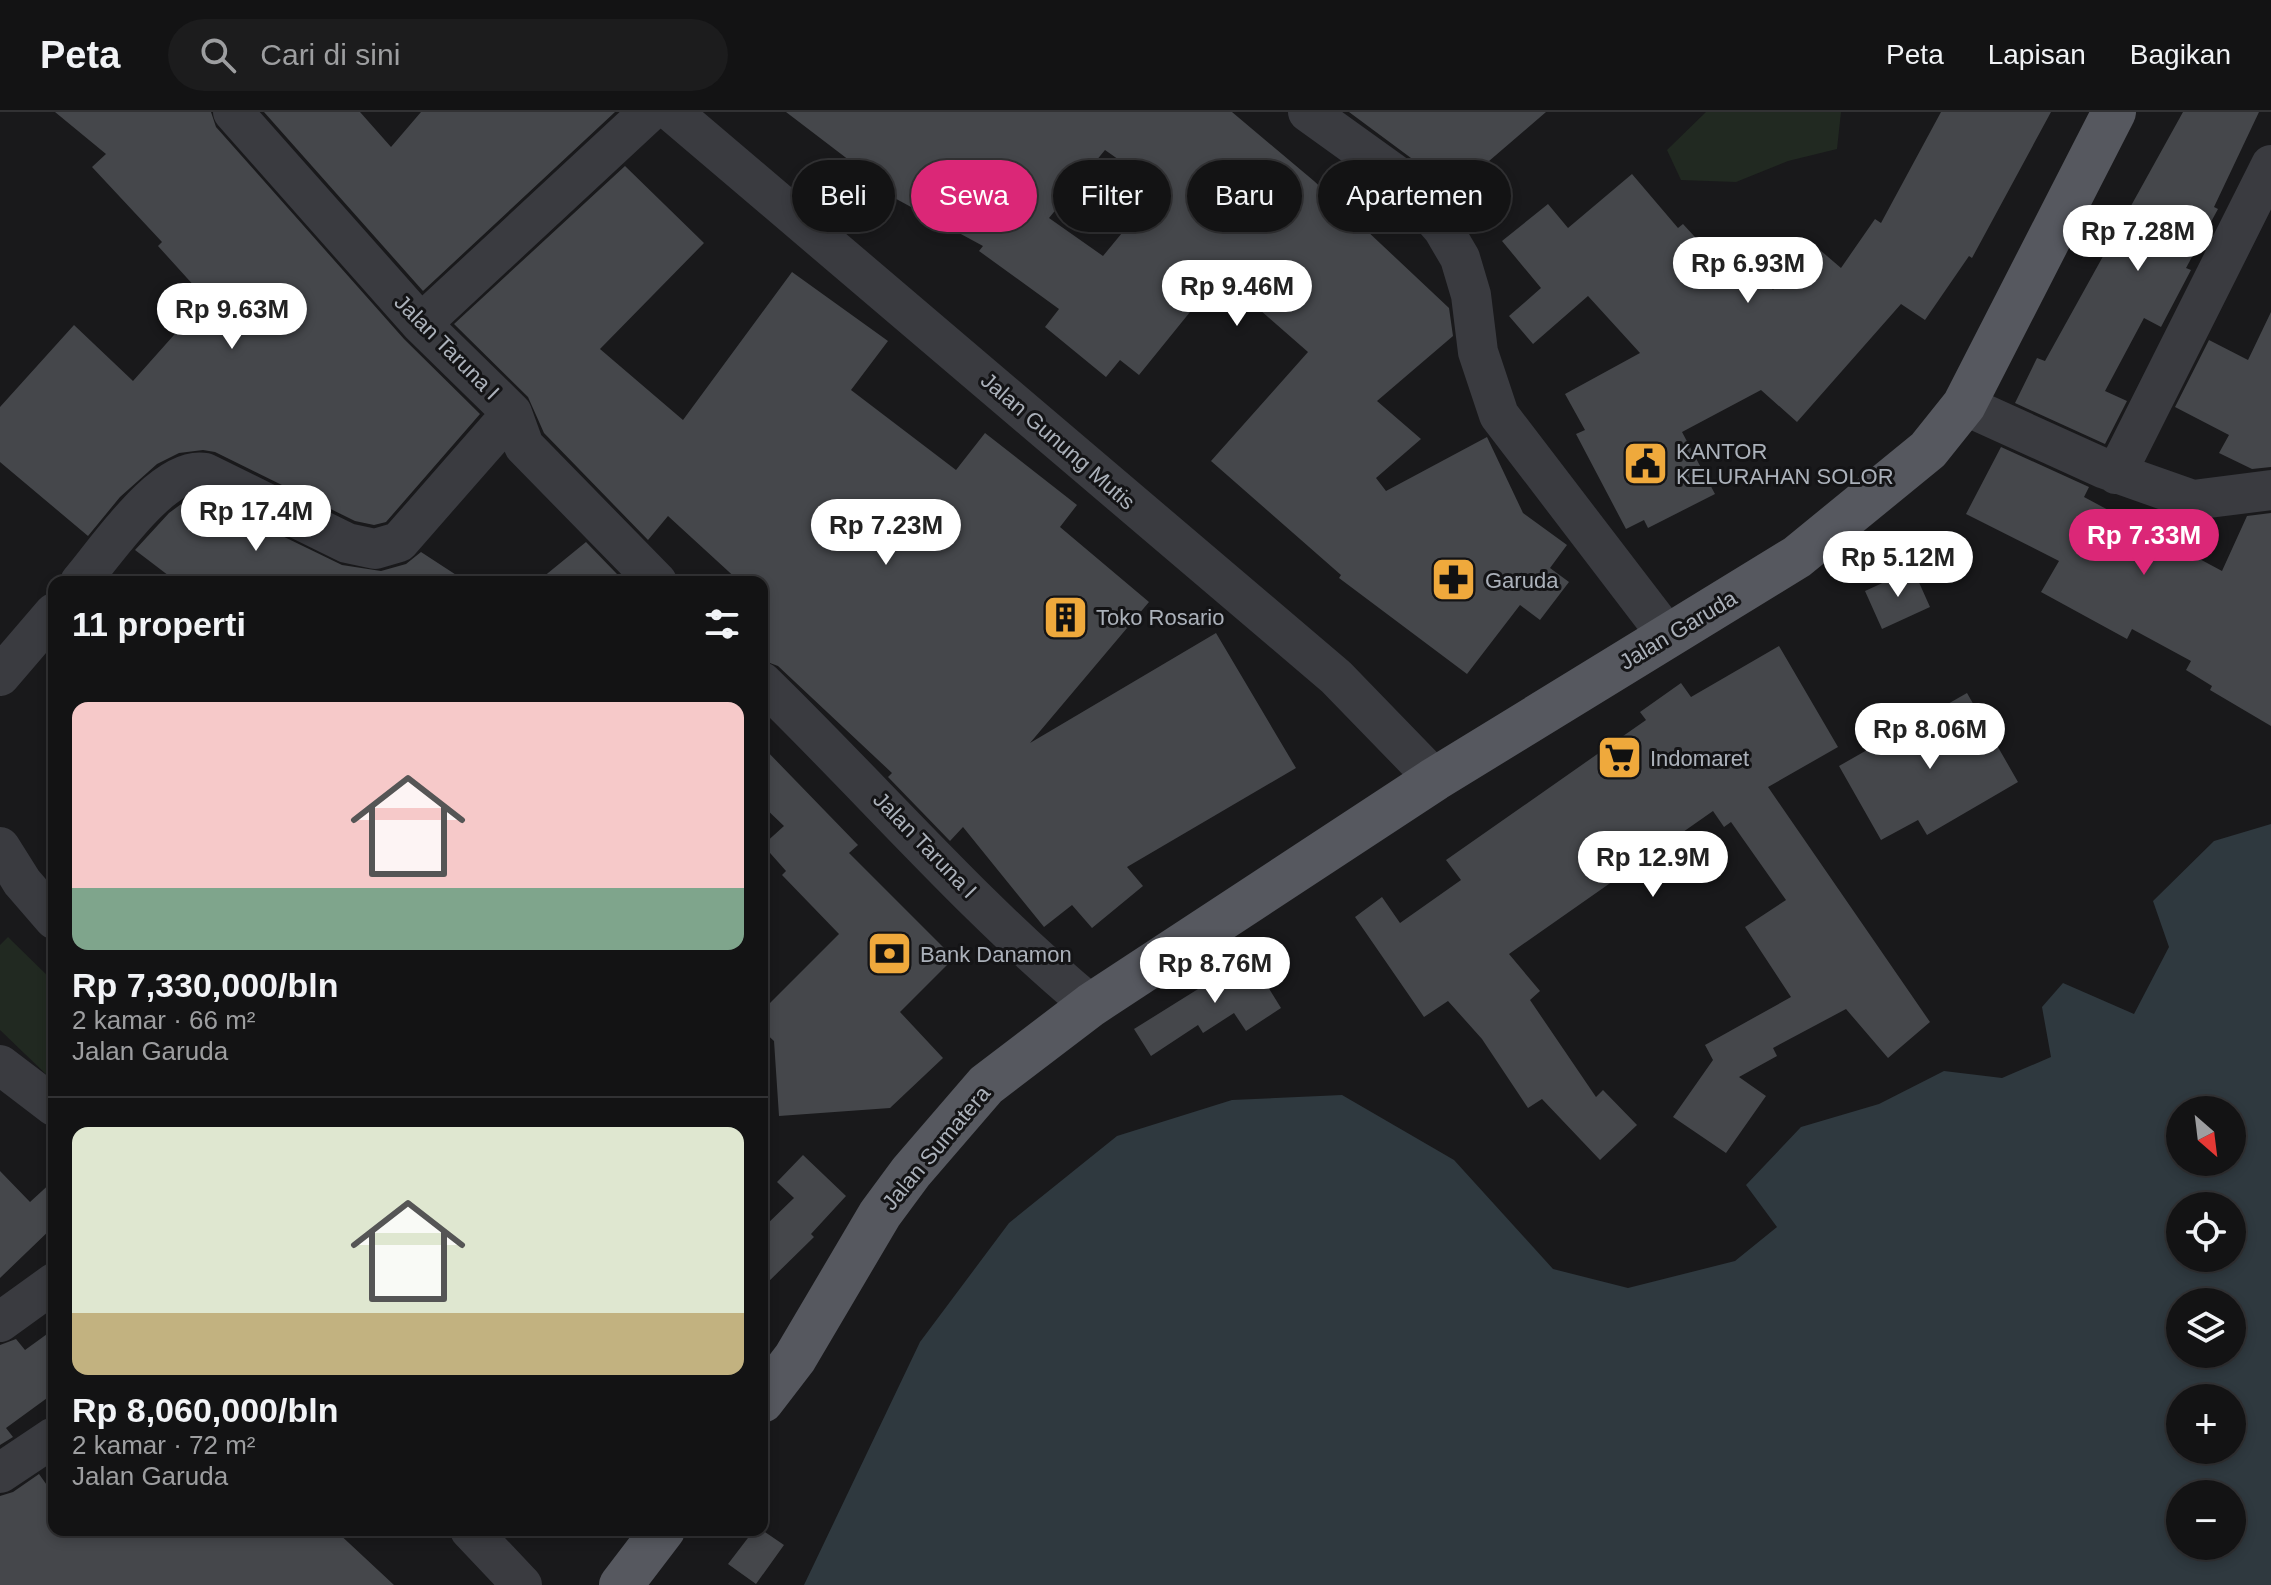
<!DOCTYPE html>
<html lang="id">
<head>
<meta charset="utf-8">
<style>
  :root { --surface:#131314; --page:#1c1c1d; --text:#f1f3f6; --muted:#9d9ea0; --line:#323234; --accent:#db2777 }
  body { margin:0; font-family:Helvetica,sans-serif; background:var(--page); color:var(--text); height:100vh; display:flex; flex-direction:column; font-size:30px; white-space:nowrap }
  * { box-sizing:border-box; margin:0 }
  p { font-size:26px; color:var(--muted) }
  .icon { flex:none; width:44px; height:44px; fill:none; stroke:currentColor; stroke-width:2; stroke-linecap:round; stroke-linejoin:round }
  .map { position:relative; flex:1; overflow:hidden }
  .drawer { position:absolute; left:48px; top:464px; width:720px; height:960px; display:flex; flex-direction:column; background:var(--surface); border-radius:16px; box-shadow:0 4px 12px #0003,0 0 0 2px var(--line) }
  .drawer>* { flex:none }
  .top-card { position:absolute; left:792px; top:48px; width:760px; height:72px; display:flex; gap:16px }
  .needle { width:52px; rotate:152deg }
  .controls { position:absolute; left:2166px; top:984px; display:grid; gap:16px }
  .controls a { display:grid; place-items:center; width:80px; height:80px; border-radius:50%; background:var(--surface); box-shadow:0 4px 12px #0003,0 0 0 2px var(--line); font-size:40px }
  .price { position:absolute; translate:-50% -68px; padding:0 18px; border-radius:28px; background:#fff; color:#222; font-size:26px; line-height:52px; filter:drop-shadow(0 2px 4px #0008) }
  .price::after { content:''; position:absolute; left:50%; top:48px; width:24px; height:18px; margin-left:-12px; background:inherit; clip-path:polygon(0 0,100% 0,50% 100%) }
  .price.on { background:var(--accent); color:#fff }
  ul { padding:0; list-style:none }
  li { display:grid; align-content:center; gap:16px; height:424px; padding:0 24px }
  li+li { border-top:2px solid var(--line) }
  li span { display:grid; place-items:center; height:248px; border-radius:16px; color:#555 }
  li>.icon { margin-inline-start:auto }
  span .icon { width:144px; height:144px; fill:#fffc; stroke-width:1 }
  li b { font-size:34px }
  h2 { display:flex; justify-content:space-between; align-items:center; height:96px; padding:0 24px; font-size:34px }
  .tag { padding:0 28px; border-radius:36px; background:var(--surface); box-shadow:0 4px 12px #0003,0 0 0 2px var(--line); font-size:28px; line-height:72px }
  .tag.on { background:var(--accent); color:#fff }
  header { display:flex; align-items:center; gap:48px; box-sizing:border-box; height:112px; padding:0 40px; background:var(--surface); border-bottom:2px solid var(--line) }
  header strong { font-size:38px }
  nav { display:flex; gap:44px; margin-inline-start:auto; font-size:28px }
  .search { width:560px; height:72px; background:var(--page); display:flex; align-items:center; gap:20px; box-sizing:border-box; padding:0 28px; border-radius:44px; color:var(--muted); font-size:30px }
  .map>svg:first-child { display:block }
</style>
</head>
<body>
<header>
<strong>Peta</strong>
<div class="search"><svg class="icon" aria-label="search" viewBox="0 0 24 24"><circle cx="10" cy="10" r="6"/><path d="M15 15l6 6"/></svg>Cari di sini</div>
<nav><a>Peta</a><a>Lapisan</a><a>Bagikan</a></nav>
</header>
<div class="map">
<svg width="2271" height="1473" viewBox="0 0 2271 1473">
  <rect width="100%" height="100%" fill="#19191b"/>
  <path fill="#212921" d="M1706,0H1841L1837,37L1788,49L1736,70L1681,68L1667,38Z
    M8,825L54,870V962L50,966L0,918V833Z"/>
  <path fill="#2f393f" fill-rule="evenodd" d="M2271,712V1473H804L920,1230L1009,1111L1117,1024L1232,988L1342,983L1454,1048L1553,1157L1628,1176L1735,1149L1777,1115L1746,1073L1801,1015L1879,992L1944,959L2002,966L2051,945L2042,895L2063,871L2134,902L2169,835L2153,789L2214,729ZM2180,998H2232V1050H2180ZM2180,1094H2232V1146H2180ZM2180,1190H2232V1242H2180ZM2180,1286H2232V1338H2180ZM2180,1382H2232V1434H2180Z"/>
  <path fill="#45474b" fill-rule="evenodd" d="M55,0H211L216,15L404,227L480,302L386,410L374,413L355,409L215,340L203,338L179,341L157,352L120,385L88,424L0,350V295L74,213L133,269L206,187L158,134L162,130L92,55L106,42Z
    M264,0H360L391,35L421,0H615L423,179Z
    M786,0H1232L1314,69L1449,196L1453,224L1377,289L1421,327L1376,366L1386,379L1487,325L1523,401L1567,433L1550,456L1569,470L1540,508L1520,493L1467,562L1339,466L1341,463L1211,349L1308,240L1220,163L1139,263L1120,248L1106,265L1045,215L1059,197L979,139L983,134L876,76L879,71ZM1105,38L1159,76L1103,144L1049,106Z
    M1349,0H1546L1446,86L1411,46Z
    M1941,0H2051L1972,146L1969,144L1925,208L1901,192L1797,310L1761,278L1682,320L1715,382L1648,416L1644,408L1626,417L1576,322L1585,318L1565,282L1640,241L1588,184L1533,232L1509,204L1541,176L1502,129L1548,92L1568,116L1632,62L1678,116L1683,112L1716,148L1732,133L1773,178L1813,132L1841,156L1875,107L1881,111Z
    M2183,0H2259L2214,95L2218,97L2186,156L2191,158L2161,215L2144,206L2105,279L2127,289L2105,332L2015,291L2037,246L2045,249Z
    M625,54L704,131L600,237L683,308L792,160L888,229L851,278L956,358L985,321L1077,393L1060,415L1149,490L1030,631L1216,521L1296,656L1127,755L1143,774L1092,816L1072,793L1044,815L963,715L950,729L888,665L892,661L778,554L762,548V470H740L668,404L648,428L544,321L528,285L454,212Z
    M2271,200V355L2252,357L2219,341L2229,323L2175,295L2209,228L2248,248Z
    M2001,335L2089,375L2084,385L2222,459L2247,404L2271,401V614L2210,578L2212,574L2186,558L2191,549L2132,517L2127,527L2041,480L2059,449L1966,402Z
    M200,384L342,453L381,459L406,452L421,440L467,470H177L135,438L169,401L184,390Z
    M586,430L617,462L611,470H537Z
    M1913,457L1930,495L1882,517L1865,479Z
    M1779,534L1838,635L1768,675L1930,910L1888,946L1846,897L1773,936L1777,944L1739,965L1766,984L1726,1041L1673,1005L1713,948L1705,933L1791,885L1745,815L1786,788L1731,710L1724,715L1713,699L1509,842L1540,879L1530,888L1596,985L1603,978L1637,1013L1600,1048L1542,987L1528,996L1482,927L1448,889L1424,905L1355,805L1382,785L1400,811L1461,768L1446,748L1646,608L1640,600L1681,571L1691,585Z
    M1967,581L2018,670L1927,723L1918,708L1881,728L1839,654Z
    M762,634L858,733L849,741L954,846L900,900L943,946L890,996L779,1004L774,929L762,918V899L839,822L782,763L786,759L763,733L784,714L762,693Z
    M1259,839L1275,864L1265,870L1281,896L1246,919L1234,901L1203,921L1198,913L1151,944L1134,917Z
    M803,1043L846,1084L811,1122L814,1125L762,1176V1117L794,1086L777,1070Z
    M0,1059L30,1090L54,1068V1114L0,1166Z
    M54,1217V1281L6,1316L13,1325L0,1333V1233L16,1227L25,1238Z
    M39,1362L54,1383V1418H335L394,1473H0V1384L13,1380Z
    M754,1418H762L784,1433L756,1472L728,1452Z"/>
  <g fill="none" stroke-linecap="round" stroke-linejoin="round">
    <path stroke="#3a3b40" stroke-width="40" d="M233,0L421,212L512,301L524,334L657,470
      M672,0L1336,565L1435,667
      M1308,0L1397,64L1443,117L1460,146L1471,183L1478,240L1499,303L1668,524
      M421,212L649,0
      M1964,293L2105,357L2193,388L2271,378
      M2116,362L2271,53
      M80,470C106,440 163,353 205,361L347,431L375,437L399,430L512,301
      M0,564L54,501
      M762,570C872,677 973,795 1091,893
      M0,735L22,770L54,807
      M0,953L54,994
      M0,1210L54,1171
      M0,1361L54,1325
      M470,1418L522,1473"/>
    <path stroke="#56585f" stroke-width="44" d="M762,1289L795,1246L880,1102L911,1060L986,973L1091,893L1435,667L1797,445L1928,338L1964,293L2114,0
      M621,1473L663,1418"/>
  </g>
  <defs>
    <symbol id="civic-square" viewBox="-11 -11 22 22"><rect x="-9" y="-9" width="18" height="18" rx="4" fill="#efa93c" stroke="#141416"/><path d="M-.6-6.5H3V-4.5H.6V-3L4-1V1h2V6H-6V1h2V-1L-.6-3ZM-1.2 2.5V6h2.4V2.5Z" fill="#111"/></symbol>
    <symbol id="pharmacy-square" viewBox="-11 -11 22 22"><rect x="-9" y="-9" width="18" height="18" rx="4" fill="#efa93c" stroke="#141416"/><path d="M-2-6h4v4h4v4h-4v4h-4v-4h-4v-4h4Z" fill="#111"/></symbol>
    <symbol id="building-square" viewBox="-11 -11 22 22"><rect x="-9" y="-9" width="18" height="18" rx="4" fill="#efa93c" stroke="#141416"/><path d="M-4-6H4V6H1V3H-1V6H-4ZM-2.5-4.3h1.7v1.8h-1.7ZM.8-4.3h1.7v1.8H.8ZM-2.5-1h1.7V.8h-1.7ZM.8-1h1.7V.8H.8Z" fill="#111"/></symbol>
    <symbol id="supermarket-square" viewBox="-11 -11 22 22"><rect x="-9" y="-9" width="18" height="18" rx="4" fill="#efa93c" stroke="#141416"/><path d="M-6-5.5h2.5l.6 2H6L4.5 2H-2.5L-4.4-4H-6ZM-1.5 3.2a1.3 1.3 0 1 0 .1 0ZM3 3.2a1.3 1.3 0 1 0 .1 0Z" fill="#111"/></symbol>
    <symbol id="bank-square" viewBox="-11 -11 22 22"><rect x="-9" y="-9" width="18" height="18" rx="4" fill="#efa93c" stroke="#141416"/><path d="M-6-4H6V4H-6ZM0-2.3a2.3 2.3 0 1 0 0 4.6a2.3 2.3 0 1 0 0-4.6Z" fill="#111"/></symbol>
  </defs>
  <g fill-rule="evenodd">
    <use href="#civic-square" x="1620" y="326" width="51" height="51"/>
    <use href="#pharmacy-square" x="1428" y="442" width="51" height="51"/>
    <use href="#building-square" x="1040" y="480" width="51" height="51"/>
    <use href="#supermarket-square" x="1594" y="620" width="51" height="51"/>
    <use href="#bank-square" x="864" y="816" width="51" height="51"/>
  </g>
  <g text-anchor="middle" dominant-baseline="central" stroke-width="6" stroke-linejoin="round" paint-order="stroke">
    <g font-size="22" fill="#abb1ba" stroke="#141416">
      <text transform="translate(447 235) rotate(45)">Jalan Taruna I</text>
      <text transform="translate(1058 329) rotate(41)">Jalan Gunung Mutis</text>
      <text transform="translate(1678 518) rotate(-31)">Jalan Garuda</text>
      <text transform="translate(925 733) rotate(46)">Jalan Taruna I</text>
      <text transform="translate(936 1036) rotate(-50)">Jalan Sumatera</text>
    </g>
    <g font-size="22" fill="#abb1ba" stroke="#141416" text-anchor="start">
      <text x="1676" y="339">KANTOR<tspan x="1676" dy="25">KELURAHAN SOLOR</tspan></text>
      <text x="1485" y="468">Garuda</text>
      <text x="1096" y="505">Toko Rosario</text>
      <text x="1650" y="646">Indomaret</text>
      <text x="920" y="842">Bank Danamon</text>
    </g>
  </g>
</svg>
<div class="controls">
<a><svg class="needle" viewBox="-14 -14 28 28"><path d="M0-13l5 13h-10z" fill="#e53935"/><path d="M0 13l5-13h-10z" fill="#9d9ea0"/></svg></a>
<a><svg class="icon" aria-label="locate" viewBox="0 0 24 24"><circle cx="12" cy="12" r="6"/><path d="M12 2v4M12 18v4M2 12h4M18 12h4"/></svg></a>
<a><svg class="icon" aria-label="layers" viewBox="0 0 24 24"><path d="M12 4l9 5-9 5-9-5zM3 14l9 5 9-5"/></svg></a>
<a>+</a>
<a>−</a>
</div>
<b class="price" style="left:2138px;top:161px">Rp 7.28M</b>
<b class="price" style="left:1748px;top:193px">Rp 6.93M</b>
<b class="price" style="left:1237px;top:216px">Rp 9.46M</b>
<b class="price" style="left:232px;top:239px">Rp 9.63M</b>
<b class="price" style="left:256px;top:441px">Rp 17.4M</b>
<b class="price" style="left:886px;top:455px">Rp 7.23M</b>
<b class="price on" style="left:2144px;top:465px">Rp 7.33M</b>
<b class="price" style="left:1898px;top:487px">Rp 5.12M</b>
<b class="price" style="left:1930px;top:659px">Rp 8.06M</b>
<b class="price" style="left:1653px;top:787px">Rp 12.9M</b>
<b class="price" style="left:1215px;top:893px">Rp 8.76M</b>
<div class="top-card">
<a class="tag">Beli</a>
<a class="tag on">Sewa</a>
<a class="tag">Filter</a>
<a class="tag">Baru</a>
<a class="tag">Apartemen</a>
</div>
<section class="drawer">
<h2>11 properti<svg class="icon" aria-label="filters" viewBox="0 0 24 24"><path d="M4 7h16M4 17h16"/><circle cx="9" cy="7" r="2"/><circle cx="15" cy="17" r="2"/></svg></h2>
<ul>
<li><span style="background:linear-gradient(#f6c9c9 75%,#7fa58c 0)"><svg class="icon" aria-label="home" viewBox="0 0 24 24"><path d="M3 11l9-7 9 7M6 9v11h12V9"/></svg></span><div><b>Rp 7,330,000/bln</b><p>2 kamar · 66 m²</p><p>Jalan Garuda</p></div></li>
<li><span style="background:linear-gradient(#dfe7d0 75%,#c2b280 0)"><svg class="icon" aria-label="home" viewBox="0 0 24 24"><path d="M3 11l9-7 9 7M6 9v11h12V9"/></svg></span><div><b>Rp 8,060,000/bln</b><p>2 kamar · 72 m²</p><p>Jalan Garuda</p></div></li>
</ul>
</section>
</div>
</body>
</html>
